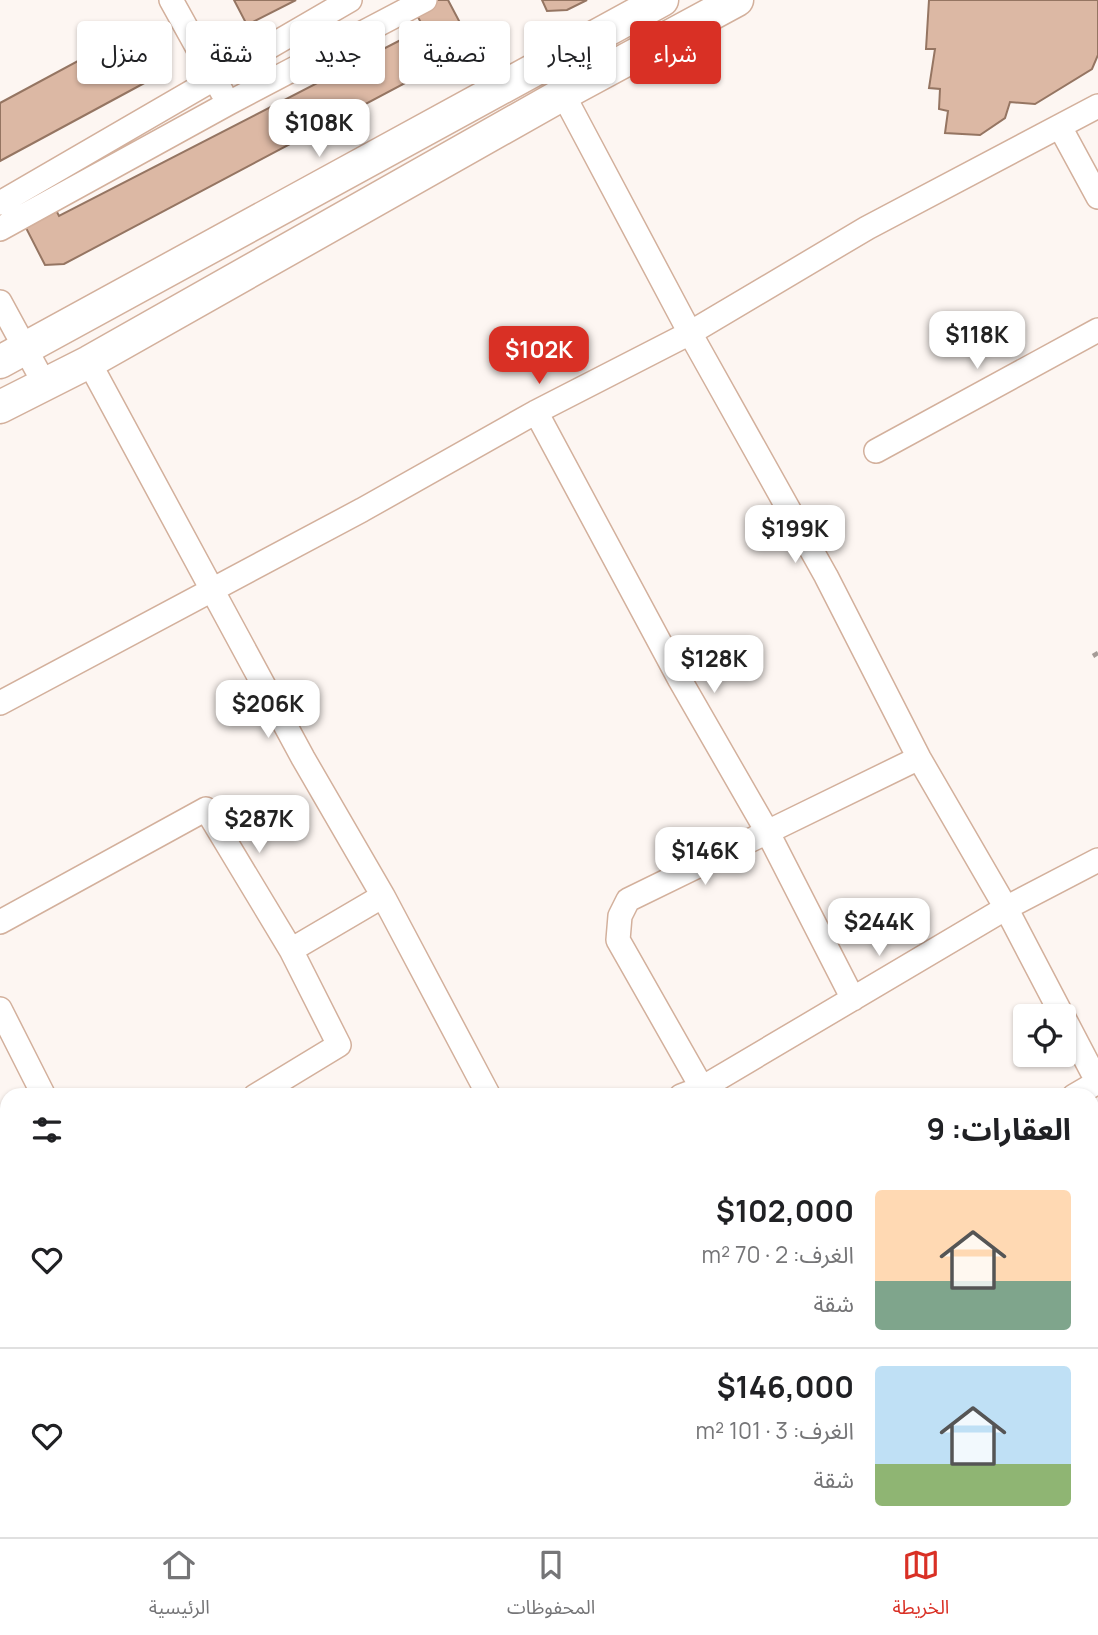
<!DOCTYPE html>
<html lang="ar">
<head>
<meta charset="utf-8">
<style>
  :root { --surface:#fff; --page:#f6f6f6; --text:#202124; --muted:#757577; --line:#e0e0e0; --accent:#d93025 }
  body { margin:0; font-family:Manrope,"Noto Sans Arabic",sans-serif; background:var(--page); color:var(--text); direction:rtl; height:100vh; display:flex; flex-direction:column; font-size:26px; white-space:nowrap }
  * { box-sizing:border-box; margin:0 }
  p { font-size:23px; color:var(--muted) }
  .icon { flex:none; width:38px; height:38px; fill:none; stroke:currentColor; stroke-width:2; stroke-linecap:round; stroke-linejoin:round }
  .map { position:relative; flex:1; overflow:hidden; direction:ltr }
  .drawer { position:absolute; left:0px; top:1088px; width:1099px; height:450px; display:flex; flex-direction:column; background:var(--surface); border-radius:21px 21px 0 0; box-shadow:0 2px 5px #0004; direction:rtl }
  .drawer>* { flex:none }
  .hud { position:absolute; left:21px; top:21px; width:700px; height:63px; direction:rtl; display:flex; gap:14px }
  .fabs { position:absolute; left:1013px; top:1004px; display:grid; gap:14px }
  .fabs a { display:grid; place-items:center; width:63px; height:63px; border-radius:7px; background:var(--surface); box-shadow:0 2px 5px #0004; font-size:35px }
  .price { position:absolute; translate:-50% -60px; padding:0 16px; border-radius:14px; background:#fff; color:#222; font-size:23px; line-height:46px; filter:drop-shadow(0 2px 4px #0008) }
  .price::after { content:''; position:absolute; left:50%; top:42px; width:21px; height:16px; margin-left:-10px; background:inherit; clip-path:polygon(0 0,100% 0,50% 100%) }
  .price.selected { background:var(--accent); color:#fff }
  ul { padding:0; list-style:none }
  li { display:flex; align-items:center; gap:21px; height:175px; padding:0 28px }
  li+li { border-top:2px solid var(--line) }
  li span { display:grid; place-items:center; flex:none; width:196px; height:140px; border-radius:7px; color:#555 }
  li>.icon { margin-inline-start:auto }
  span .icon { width:84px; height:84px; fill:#fffc; stroke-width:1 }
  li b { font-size:30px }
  h2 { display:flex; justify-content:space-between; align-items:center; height:84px; padding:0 28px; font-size:30px }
  .chip { padding:0 24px; border-radius:7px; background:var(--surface); box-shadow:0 2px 5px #0004; font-size:24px; line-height:63px }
  .chip.selected { background:var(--accent); color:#fff }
  .menu { display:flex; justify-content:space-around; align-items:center; height:98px; border-top:2px solid var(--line); background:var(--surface); font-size:19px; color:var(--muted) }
  .menu a { display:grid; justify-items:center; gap:4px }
  .menu .selected { color:var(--accent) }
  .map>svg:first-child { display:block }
</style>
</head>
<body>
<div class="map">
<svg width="1098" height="1537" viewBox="0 0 1098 1537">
  <rect width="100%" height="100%" fill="#fdf6f2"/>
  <path fill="#dcb8a4" stroke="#957562" stroke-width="2" d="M234,0H296L247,25Z
    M434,0H448L467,36L458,55L64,264L45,265L24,224L55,208L59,216L424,28L414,10Z
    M542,0H587L567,10L547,11Z
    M929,0H1098V55L1092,69L1035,104L1010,102L1005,118L980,135L945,133L948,111L939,109L940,89L929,88L935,49H926Z
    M126,35L150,80L0,161V103Z"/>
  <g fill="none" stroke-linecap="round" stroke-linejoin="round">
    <defs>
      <path id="street" d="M171,0L222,92
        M563,94L690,333L826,576L919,758L1006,908L1063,1017
        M1060,127L1098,197
        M0,203L350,0
        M0,229L229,103L425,0
        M0,302L44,383
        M89,362L303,758L383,896L489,1096
        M536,412L680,680L768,833L853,999
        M876,451L1098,330
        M0,703L362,510L536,412L690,333L867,228L1098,106
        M0,922L206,809L291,950L339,1045L255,1096
        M291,950L383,896
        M0,1009L44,1096
        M1064,1018L1098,1083
        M702,1088L618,940L620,916L628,900L919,758
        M681,1096L702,1088L1006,908L1098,860
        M1074,1096L1098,1082
        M1092,1419L1098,1425
        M0,1437L7,1449
        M50,1531L53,1537
        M490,1531L493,1537
        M726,1531L729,1537
        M960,1531L965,1537"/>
      <path id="secondary" d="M0,362L662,0
        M0,407L89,362L563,94L737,0
        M1092,1332L1098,1327
        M1092,1381L1098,1375
        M883,1537L889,1531
        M924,1537L930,1531"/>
    </defs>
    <use href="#street" stroke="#d3b09c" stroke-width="26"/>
    <use href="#secondary" stroke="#d3b09c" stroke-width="35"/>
    <path stroke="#a59c97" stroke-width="4.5" stroke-dasharray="7 3.5" stroke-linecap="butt" d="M1093,656L1098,653"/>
    <use href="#street" stroke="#fff" stroke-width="23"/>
    <use href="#secondary" stroke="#fff" stroke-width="32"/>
  </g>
</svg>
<div class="fabs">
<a><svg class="icon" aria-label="locate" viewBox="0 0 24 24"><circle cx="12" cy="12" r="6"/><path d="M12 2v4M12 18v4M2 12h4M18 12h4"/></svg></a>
</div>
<b class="price" style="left:319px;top:159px">$108K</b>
<b class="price" style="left:977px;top:371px">$118K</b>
<b class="price selected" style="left:539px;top:386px">$102K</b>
<b class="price" style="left:795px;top:565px">$199K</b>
<b class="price" style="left:714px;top:695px">$128K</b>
<b class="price" style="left:268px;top:740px">$206K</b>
<b class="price" style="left:259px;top:855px">$287K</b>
<b class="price" style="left:705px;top:887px">$146K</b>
<b class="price" style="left:879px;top:958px">$244K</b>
<div class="hud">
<a class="chip selected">شراء</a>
<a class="chip">إيجار</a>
<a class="chip">تصفية</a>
<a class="chip">جديد</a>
<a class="chip">شقة</a>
<a class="chip">منزل</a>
</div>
<section class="drawer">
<h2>العقارات: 9<svg class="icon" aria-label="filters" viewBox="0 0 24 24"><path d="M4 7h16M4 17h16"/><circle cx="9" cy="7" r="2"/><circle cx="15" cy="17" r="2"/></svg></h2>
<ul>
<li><span style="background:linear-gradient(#ffd9b3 65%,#7fa58c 0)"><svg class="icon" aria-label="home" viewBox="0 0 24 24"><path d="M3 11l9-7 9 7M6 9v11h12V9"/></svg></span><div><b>$102,000</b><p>الغرف: 2 · 70 m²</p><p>شقة</p></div><svg class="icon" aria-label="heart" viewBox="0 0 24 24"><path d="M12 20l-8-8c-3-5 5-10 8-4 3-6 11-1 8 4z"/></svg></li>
<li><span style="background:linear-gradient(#bfe0f5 70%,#8fb573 0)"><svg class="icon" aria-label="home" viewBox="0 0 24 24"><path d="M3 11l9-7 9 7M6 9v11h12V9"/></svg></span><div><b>$146,000</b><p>الغرف: 3 · 101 m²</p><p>شقة</p></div><svg class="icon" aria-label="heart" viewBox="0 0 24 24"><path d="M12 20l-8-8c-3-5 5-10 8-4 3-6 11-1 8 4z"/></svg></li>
</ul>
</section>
</div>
<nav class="menu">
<a class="selected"><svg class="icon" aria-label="map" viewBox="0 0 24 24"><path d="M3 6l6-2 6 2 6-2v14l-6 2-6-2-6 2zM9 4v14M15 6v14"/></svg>الخريطة</a>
<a><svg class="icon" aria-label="saved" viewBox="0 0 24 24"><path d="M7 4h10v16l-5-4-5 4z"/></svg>المحفوظات</a>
<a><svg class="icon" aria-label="home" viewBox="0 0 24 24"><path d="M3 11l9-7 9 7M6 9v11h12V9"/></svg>الرئيسية</a>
</nav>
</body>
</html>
